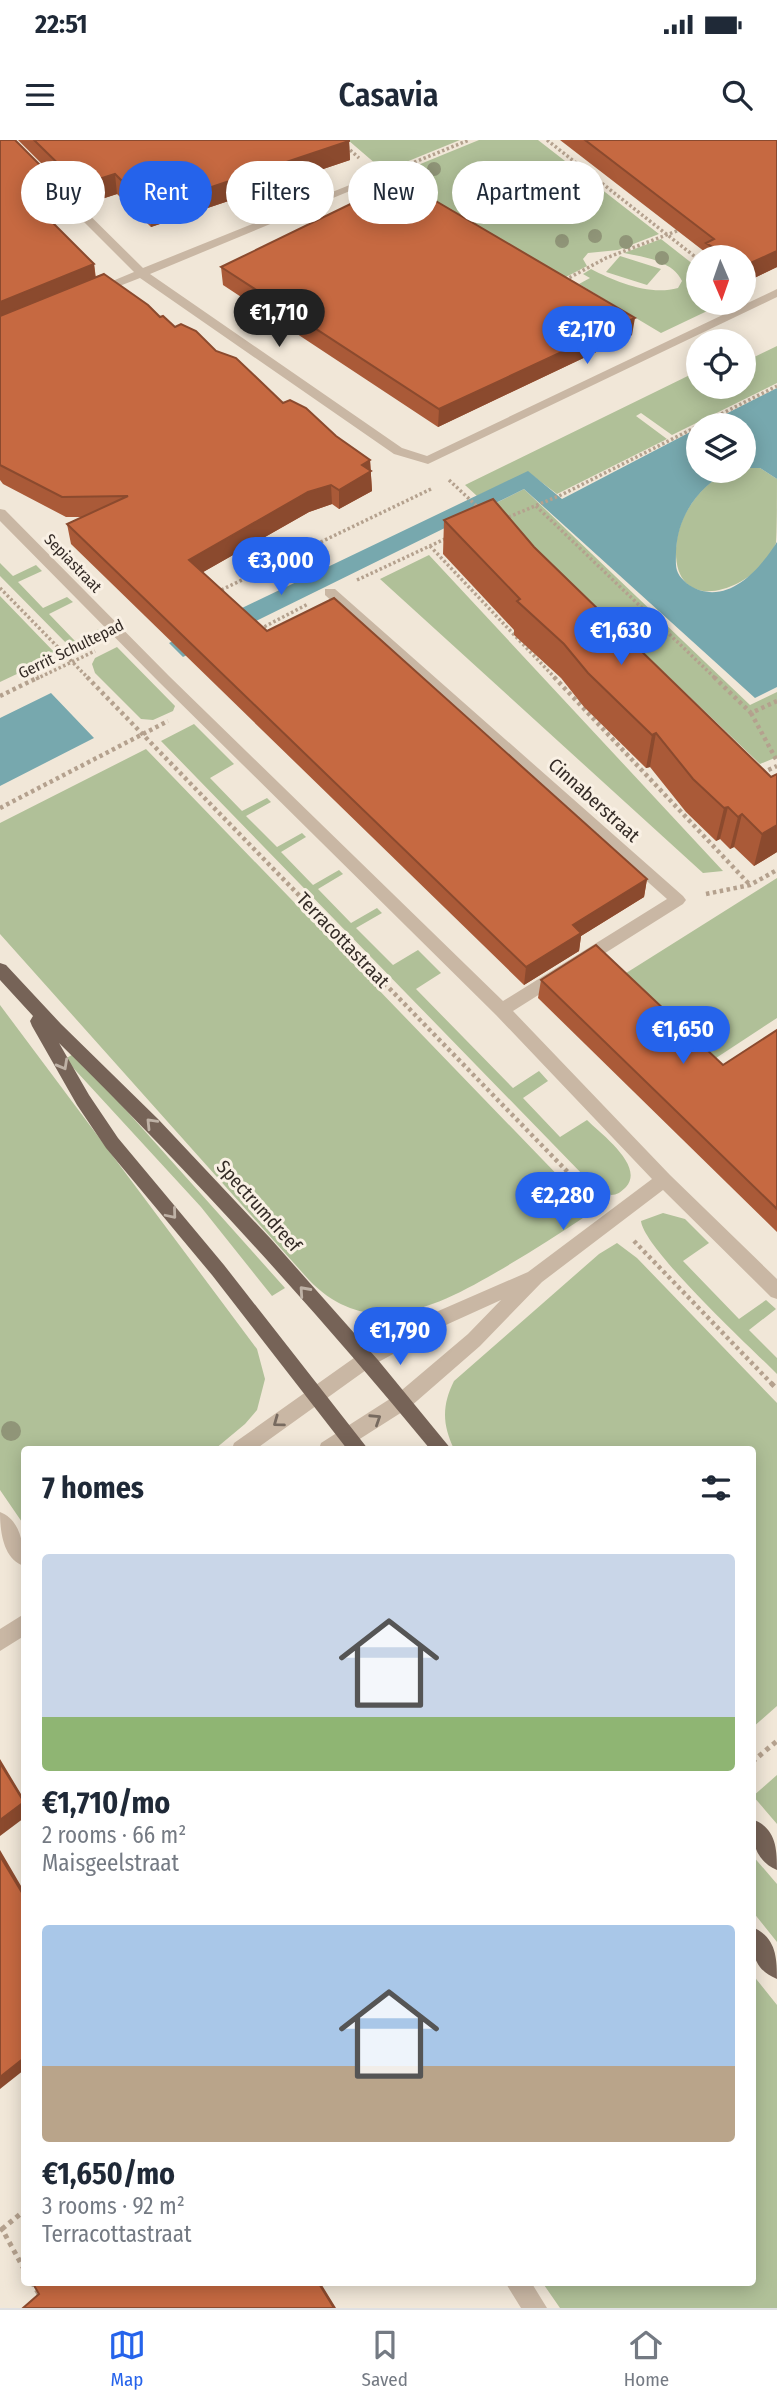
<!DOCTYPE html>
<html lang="en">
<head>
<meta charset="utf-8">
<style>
  :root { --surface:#fff; --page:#f2f2f3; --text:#1f2937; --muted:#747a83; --line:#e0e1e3; --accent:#2563eb }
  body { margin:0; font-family:"Fira Sans Condensed",sans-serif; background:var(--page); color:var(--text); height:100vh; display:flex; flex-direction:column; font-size:26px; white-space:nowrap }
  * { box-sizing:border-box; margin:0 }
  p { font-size:23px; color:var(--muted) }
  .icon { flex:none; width:38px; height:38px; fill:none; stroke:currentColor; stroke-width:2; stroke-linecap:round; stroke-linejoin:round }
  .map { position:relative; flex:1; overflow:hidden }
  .sheet { position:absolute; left:21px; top:1306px; width:735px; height:840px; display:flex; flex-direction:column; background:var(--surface); border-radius:7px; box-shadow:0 4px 18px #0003 }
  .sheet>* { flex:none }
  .top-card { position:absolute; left:21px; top:21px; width:735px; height:63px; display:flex; gap:14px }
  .needle { width:46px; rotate:178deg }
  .controls { position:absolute; left:686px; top:105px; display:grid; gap:14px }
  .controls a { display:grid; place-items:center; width:70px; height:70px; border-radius:50%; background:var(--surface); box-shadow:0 4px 18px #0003; font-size:35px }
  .price { position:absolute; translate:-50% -60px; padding:0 16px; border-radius:24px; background:var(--accent); color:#fff; font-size:23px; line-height:46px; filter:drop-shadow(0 2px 4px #0008) }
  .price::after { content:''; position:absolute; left:50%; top:42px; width:21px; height:16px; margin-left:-10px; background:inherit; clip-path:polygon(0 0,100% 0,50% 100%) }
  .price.current { background:#222; color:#fff }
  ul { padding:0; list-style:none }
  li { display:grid; align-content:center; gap:14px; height:371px; padding:0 21px }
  li span { display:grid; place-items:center; height:217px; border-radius:7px; color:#555 }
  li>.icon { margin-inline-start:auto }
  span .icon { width:126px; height:126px; fill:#fffc; stroke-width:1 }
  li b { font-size:30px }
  h2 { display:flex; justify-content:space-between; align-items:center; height:84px; padding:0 21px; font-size:30px }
  .pill { padding:0 24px; border-radius:32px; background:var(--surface); box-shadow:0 4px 18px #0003; font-size:24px; line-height:63px }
  .pill.current { background:var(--accent); color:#fff }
  .status { display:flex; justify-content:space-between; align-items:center; height:49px; padding:0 35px; background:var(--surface); direction:ltr }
  .status svg { height:19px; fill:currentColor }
  header { display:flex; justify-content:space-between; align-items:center; height:91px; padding:0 21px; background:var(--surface); font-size:32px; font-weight:600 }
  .dock { display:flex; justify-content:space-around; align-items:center; height:98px; border-top:2px solid var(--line); background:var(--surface); font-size:19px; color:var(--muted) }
  .dock a { display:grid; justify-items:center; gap:4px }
  .dock .current { color:var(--accent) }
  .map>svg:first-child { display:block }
</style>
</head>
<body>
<div class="status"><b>22:51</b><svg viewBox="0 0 49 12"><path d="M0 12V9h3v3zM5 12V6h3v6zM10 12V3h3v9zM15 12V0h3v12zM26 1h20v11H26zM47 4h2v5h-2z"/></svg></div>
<header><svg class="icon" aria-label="menu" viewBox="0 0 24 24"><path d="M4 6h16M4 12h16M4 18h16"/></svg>Casavia<svg class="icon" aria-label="search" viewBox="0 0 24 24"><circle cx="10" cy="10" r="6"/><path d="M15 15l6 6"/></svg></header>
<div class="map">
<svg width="777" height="2168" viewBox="0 0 777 2168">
  <rect width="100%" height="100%" fill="#f1e7d8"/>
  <path fill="#b0c098" d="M348,0H460L384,31Z
    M479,0H538L659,94L618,110L588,113L583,119L587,126L564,138L391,36Z
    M661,99L698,128V163H724L661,193L579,144L590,138L583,134L591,129C616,142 650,156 678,148L682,141C673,121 644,117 624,113Z
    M620,116L661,129L647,145L606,132Z
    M777,206V243L672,295L641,273L636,276L667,299L557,354L528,332L477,356L465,345L698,231V247H744V222Z
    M744,328H760L777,339C777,355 777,390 776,403C759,449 673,481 676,408C677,392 682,377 692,363C704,345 722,331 744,331Z
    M524,349L750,565L777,552V617L760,624L490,366Z
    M429,415L723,731L703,733L380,439Z
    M0,423L13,436L36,425L42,431L18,442L43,468L67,457L73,462L49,474L75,501L99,489L104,494L73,509L70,507L0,436Z
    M0,456L57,515L0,542Z
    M117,507L175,566L173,571L153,580L141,579L95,533L92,524L95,518Z
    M194,584L234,624L210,638L242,671L267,658L271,662L246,676L277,707L302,693L306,697L281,712L313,745L339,730L343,734L318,749L351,783L377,768L382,773L356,788L393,825L418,810L441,833L416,849L513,948L539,931L548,941L523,958L560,997L587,980C601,994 645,1026 626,1047C621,1052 617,1055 611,1055L584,1036L161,601Z
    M146,609L570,1048L586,1069V1076C556,1096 526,1115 495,1133C433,1169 367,1200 309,1140L0,794V683Z
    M777,738V878L713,920L623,835Z
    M0,865L257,1209L265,1239L257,1270L245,1284L215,1309H24V1385L0,1350Z
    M75,913L285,1148L272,1156L201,1067L65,919Z
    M663,1073L685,1079L709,1103L683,1121L739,1179L766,1160L776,1169L749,1190L777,1218V1234C751,1208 644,1109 641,1081Z
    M617,1103L637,1118L777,1263V1566L753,1587L752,1309H454C442,1284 442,1265 454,1241L599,1114Z
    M777,1635V1684L753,1656Z
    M752,1715L777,1744V1802L753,1772Z
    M753,1835L777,1865V2168H560L542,2142H752Z"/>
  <path fill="#77a8ae" d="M777,248V339L760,328H744V285H704Z
    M698,288V331H731C699,344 677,377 676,412C676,419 675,427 678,433C682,441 691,447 699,450C733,461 761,427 777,402V547L755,558L524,349L183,517L169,503L528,331L562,359Z
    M51,553L94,598L0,646V578Z"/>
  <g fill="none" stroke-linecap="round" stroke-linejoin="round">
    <path stroke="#b4a18e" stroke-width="3.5" stroke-dasharray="2.5 2.5" stroke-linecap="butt" d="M339,0L359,18
      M547,0L698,119
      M405,26L469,0
      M565,140L606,118L682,89
      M699,285L777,246
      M449,340L481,370
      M536,366L716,539
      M504,379L561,355L698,286
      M256,399L283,421
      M430,406L556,539
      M357,440L447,398
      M0,448L89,539
      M217,452L433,348
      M260,489L308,464
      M36,539L95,511"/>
    <path stroke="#b4a18e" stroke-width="4.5" stroke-dasharray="3.5 3.5" stroke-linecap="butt" d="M87,537L592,1057
      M554,537L750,745
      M714,537L751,573L777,561
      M0,556L39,537
      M751,573L777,621
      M762,633L777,626
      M0,668L168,581
      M706,754L750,745L777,730
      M634,1101L773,1245"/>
    <path stroke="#b4a18e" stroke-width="5" stroke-dasharray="4.5 4.5" stroke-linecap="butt" d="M771,1243L777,1249
      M752,1622L777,1601
      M2,2089L24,2071
      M0,2091L2,2089L24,2129
      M32,2142L47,2168"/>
    <path fill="#c9b7a4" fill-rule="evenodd" d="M377,34L386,36L150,134L402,308L427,316L773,151L777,149V157L428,324L394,314L140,138L99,154H91V150L134,132L45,43L55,41L143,128Z
      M0,369L5,370L169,536L503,861L667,759L325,455V449H335L683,756L686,760L683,764L513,871L670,1035L777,1139V1159L771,1157L663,1050L542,1142L480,1206L410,1267L344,1309H319L321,1303L396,1255L468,1194L501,1160L448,1184L373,1225L256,1309H232L234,1303L361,1213L436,1172L528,1132L652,1039L496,875L159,542L0,381Z
      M0,1372C21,1380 24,1406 24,1426C3,1419 0,1391 0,1372Z
      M24,1474V1496L0,1511V1489Z
      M505,2142H531L547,2168H521Z"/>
    <path fill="#766357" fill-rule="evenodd" d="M0,823L6,825L61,884L158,979L270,1098L378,1220L451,1309H430C313,1167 190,1032 59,903L89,955L118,998L224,1125L368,1309H347L212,1135L106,1008L77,965L32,886L30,881L33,876L0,840Z
      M752,1679C776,1688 777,1708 777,1730C754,1720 752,1700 752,1679Z
      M752,1787C776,1797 777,1817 777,1839C752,1829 752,1810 752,1787Z"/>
  </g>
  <g fill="#909578">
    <circle cx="434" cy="29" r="7"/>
    <circle cx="414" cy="41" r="7"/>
    <circle cx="552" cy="55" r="7"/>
    <circle cx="578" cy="76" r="7"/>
    <circle cx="595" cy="96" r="7"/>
    <circle cx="562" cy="101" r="7"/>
    <circle cx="626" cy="102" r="7"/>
    <circle cx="662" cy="118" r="7"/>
    <circle cx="11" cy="1291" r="10"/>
  </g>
  <path fill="#aa5a38" d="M0,0L68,70L46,77L94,124L96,138L175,187L216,211L283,263L336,296L370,320L372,351L339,369L332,364L309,372L203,432L267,491L647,739L644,757L581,796L579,811L524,845L71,404L67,384L84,377H66L3,344L0,340Z
    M18,0H349L350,20L151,87L117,54L83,65Z
    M560,0H777V127L744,143V117H704L705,112Z
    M221,127L632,195L438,287L223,145Z
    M444,380L534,407L771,637L777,634V712L754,726L734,707L730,709L720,699L716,701L686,672L650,627L646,628L584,567L561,538L514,495V490L443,414Z
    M541,840L723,925L777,890V1092L538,858Z"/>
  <path fill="#8b4a2e" d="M349,1L350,20L151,87L149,68Z
    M115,34L117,54L83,65L80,45Z
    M65,50L68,70L34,81L31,61Z
    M777,111V127L744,143V126Z
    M94,124L96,144L0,183V162Z
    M635,178L632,195L438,287L439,269Z
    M370,320L372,351L339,369V350L362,325Z
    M331,345L332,364L309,372L191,439L189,420L308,352Z
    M656,593L650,627L646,628L652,595Z
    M728,667L720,699L716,701L724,668Z
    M742,674L734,707L730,709L738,677Z
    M777,685V712L754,726L762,694Z
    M647,739L644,757L581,796L579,811L524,845L526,827L573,785Z
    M0,1619L24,1659V1678L0,1696Z
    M0,1710L24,1751V1756L0,1716Z
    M24,1918V1930L0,1949V1937Z
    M318,2142H320L336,2168H334Z"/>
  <path fill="#c66941" stroke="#8b4a2e" stroke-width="2" d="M0,0H15L65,50L31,61L94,124L0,162Z
    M34,0H349V1L149,68L115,34L80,45Z
    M585,0H777V111L744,126V117H729L706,103L714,99Z
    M400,40L635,178L439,269L221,127Z
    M104,134L148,165L160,177L163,176L175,187L181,184L196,191L216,211L236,218L283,263L290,260L306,268L336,296L370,320L362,325L371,331L339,350L331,345L308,352L189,420L267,491L334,458L647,739L573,785L581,793L526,827L67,384L128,356L62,357L0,325V176Z
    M493,359L534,407L771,637L777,634V685L762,694L742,674L738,677L728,667L724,668L693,639L656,593L652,595L588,533L564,504L517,461L520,459L444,380Z
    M596,805L723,925L777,890V1069L541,840Z
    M0,1623L24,1662L0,1680Z
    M0,1716L24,1756V1759L22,1761L24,1766V1918L0,1937Z
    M32,2142H318L334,2168H23L39,2154Z"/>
  <defs><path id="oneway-chevron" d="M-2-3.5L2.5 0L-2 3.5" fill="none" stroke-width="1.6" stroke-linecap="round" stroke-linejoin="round" transform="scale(1.75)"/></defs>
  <g stroke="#beb1a5">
    <use href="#oneway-chevron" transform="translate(63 925) rotate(61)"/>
    <use href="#oneway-chevron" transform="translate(151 983) rotate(-134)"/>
    <use href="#oneway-chevron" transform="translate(172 1074) rotate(50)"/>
    <use href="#oneway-chevron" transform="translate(304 1151) rotate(-132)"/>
  </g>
  <g stroke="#776a5f">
    <use href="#oneway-chevron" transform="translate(376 1279) rotate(-33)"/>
    <use href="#oneway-chevron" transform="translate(278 1282) rotate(144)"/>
  </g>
  <g text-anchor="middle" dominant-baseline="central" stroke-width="6" stroke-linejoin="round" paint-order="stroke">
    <g font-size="16" fill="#342b26" stroke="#f9f0e4">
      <text transform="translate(73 423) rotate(46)">Sepiastraat</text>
      <text transform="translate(71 509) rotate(-26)">Gerrit Schultepad</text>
    </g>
    <g font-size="19" fill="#342b26" stroke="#f9f0e4">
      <text transform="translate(594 660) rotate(42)">Cinnaberstraat</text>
      <text transform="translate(343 800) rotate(46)">Terracottastraat</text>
      <text transform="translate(259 1066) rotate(48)">Spectrumdreef</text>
    </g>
  </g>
</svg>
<div class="controls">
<a><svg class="needle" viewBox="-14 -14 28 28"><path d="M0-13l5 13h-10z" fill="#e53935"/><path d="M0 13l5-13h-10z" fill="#747a83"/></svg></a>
<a><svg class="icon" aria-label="locate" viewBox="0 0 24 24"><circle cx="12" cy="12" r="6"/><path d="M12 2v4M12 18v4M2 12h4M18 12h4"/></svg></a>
<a><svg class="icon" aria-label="layers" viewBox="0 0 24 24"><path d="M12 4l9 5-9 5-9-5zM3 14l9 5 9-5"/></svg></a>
</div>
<b class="price current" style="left:279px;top:209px">€1,710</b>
<b class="price" style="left:587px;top:226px">€2,170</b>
<b class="price" style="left:281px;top:457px">€3,000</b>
<b class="price" style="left:621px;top:527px">€1,630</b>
<b class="price" style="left:683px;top:926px">€1,650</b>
<b class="price" style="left:563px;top:1092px">€2,280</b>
<b class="price" style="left:400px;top:1227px">€1,790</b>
<div class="top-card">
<a class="pill">Buy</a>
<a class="pill current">Rent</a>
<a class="pill">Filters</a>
<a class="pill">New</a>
<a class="pill">Apartment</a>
</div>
<section class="sheet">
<h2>7 homes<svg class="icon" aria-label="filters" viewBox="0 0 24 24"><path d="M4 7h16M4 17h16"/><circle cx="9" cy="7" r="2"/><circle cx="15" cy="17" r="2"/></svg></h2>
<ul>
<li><span style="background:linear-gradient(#c9d6e8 75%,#8fb573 0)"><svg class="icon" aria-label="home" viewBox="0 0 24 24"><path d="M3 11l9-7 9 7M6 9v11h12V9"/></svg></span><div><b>€1,710/mo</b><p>2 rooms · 66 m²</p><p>Maisgeelstraat</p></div></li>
<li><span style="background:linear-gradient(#a9c7e8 65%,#b9a48a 0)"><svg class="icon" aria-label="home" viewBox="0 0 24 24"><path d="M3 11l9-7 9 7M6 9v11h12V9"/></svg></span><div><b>€1,650/mo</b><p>3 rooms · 92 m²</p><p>Terracottastraat</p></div></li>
</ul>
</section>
</div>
<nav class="dock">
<a class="current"><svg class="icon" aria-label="map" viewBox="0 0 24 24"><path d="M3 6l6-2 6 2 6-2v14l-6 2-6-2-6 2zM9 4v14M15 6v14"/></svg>Map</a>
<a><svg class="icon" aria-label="saved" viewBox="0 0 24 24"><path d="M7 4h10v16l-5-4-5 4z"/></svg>Saved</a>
<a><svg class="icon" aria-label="home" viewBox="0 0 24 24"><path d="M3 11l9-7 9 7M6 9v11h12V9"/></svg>Home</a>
</nav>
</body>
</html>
